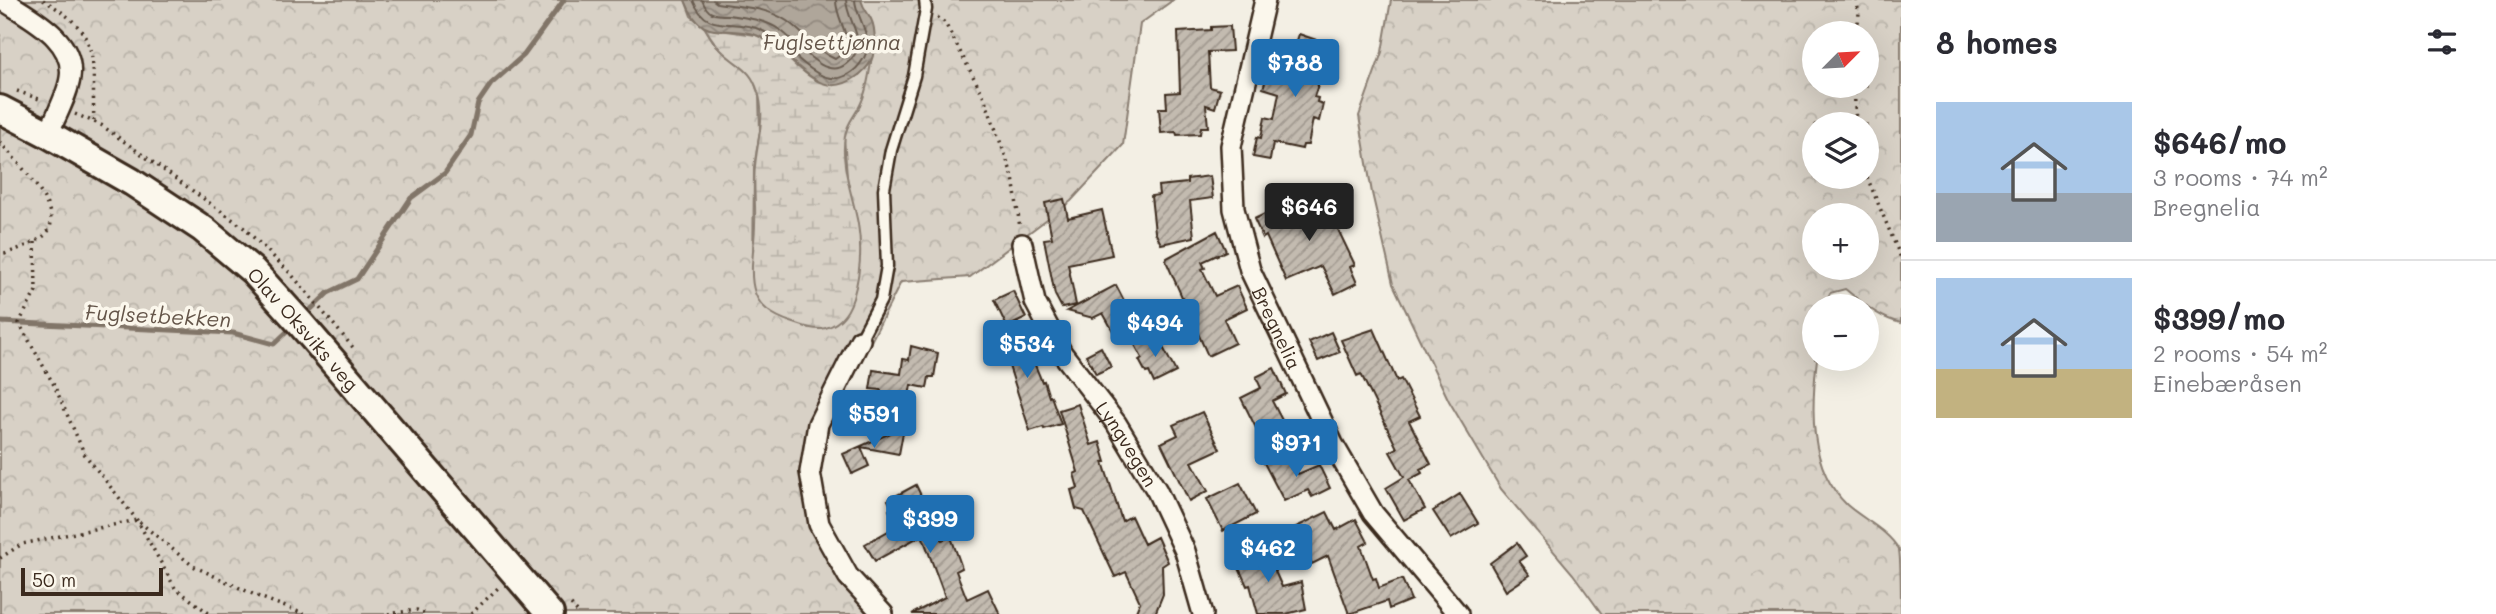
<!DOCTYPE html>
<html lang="en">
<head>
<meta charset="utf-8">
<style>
  :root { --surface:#fff; --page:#f7f7f7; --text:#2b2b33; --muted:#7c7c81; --line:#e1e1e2; --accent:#1f6fb2 }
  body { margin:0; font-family:Mali,sans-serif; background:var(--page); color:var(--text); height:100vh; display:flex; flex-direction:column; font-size:26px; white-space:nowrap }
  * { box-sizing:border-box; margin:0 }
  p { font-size:23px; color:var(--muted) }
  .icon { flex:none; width:38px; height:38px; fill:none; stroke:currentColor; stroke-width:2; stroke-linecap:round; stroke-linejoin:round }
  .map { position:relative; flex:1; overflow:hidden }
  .drawer { display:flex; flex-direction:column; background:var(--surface); width:595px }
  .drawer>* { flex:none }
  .needle { width:46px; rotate:66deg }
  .tools { position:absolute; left:1802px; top:21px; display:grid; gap:14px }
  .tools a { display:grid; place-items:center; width:77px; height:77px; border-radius:50%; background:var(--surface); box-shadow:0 7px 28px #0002; font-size:35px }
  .scale { position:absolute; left:21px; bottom:18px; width:142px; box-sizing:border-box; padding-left:7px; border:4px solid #3b2a1e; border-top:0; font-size:19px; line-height:24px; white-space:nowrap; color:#3b2a1e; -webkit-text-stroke:5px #fbf7ec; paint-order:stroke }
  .price { position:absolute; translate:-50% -60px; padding:0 16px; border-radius:7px; background:var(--accent); color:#fff; font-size:23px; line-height:46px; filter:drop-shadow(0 2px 4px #0008) }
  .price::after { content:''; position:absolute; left:50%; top:42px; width:21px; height:16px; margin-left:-10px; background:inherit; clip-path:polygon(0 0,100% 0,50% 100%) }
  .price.current { background:#222; color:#fff }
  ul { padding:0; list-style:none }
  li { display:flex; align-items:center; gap:21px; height:175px; padding:0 35px }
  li+li { border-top:2px solid var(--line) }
  li span { display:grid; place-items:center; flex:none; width:196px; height:140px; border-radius:0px; color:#555 }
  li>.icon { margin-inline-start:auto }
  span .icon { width:84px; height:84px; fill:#fffc; stroke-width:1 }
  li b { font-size:30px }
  h2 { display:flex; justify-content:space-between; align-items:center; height:84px; padding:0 35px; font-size:30px }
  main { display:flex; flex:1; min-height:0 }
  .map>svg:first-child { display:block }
</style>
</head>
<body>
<main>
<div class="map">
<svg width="1901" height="614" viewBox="0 0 1901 614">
  <defs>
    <pattern id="forest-crowns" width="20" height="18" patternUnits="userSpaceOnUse" patternTransform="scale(1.75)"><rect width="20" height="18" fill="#d8d1c6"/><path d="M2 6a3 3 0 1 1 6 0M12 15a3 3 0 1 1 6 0" fill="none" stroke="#bab4aa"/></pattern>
    <pattern id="wetland-marsh" width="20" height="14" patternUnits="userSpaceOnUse" patternTransform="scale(1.75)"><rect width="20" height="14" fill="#d8d1c6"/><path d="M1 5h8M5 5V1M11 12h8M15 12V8" fill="none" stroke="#bab4aa"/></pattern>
    <pattern id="water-waves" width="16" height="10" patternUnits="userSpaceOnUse" patternTransform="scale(1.75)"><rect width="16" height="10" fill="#afa69a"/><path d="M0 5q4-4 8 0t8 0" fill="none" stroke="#90877d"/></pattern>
    <pattern id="building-hatch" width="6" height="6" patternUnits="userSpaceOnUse" patternTransform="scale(1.75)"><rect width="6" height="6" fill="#c3bbb0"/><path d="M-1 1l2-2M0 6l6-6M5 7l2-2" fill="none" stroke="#a0988f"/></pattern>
  </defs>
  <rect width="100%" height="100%" fill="#f3efe4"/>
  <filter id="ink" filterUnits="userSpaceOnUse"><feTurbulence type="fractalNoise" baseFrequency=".0143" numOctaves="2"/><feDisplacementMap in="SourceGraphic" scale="14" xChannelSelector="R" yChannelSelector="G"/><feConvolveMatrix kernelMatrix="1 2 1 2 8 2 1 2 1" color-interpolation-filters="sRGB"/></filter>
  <g filter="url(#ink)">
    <path fill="url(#forest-crowns)" stroke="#8a7e72" stroke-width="2" fill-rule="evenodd" d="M0,0H685L691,16L705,28L714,43L727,56L742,65L753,79L759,95L760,131L754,167L753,276L858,225L848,190L844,137L850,120L860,106L871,62L843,0H1173L1140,24L1123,145L1071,201L970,277L901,282L809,464L851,591L867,614H0Z
      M1391,0H1901V323C1878,318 1863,303 1845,289L1830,293L1825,306H1815V359H1817C1811,408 1808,467 1847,505C1864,520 1888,530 1899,550C1901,561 1901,600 1901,614H1602L1573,574L1501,489L1449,401L1393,284L1372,193L1359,116L1382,52ZM1815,33H1867V86H1815ZM1815,124H1867V177H1815ZM1815,215H1867V268H1815Z"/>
    <path fill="url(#wetland-marsh)" stroke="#8a7e72" stroke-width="2" d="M705,28L756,35L772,43L797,67L859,75L871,62C869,76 867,90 861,103C856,115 847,122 845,136C840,165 853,196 858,224C862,248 860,275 853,298C848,314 839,326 821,329C811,330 801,325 791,322C776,317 760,308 755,293C748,273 755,245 755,224C756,205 753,185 755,166C757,142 766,116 758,92C751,69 740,68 724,53C716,46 711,38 705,28Z"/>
    <path fill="url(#water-waves)" stroke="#817468" stroke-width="2" d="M685,0H861C864,10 867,11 871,19C876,29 876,51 871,61C868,67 861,74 856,77C815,107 790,46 756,35C721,24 702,44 685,0Z"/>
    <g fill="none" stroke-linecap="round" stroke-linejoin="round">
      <path stroke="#695c50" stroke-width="2" d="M693,0C707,36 733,17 761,30C783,40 809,76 831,78C843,80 856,71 862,61C877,40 856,19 855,0
        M702,0C704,5 707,11 712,13C716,15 723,15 728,15C746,18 764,19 780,30C797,41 824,82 846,64C872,44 847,23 846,0
        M713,0L717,3C742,7 766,7 787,21C804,33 815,50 835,59L846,51C850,32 836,19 836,0"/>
      <path stroke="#817468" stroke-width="5" d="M303,317L328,293L357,279L411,198L445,173L471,135L478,103L491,84L524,55L564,0
        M0,322L233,333L274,344L293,326"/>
    </g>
    <path fill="url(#building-hatch)" stroke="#3b2a1e" stroke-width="2" d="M1230,26L1232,51L1208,52L1210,87L1220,90L1215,108L1206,105L1208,127H1201L1200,134L1177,135L1176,132L1161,133L1159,108H1167L1166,93L1180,92L1178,32L1211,30V27Z
      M1299,34L1331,45L1314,97L1318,98L1317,102L1323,104L1319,121L1313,119L1308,145H1303L1302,149L1273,143L1270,160L1253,157L1257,137L1261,138L1265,117L1274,119L1279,93L1263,88L1268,74L1285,79Z
      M1210,176L1213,198L1190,201L1194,237L1161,244L1155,232L1151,196L1159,195L1158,186L1187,183V179Z
      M1321,194L1355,265L1350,267L1357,283L1335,294L1321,266L1286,281L1266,236L1263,238L1254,219L1273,210L1275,215Z
      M1064,199L1068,218L1102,210L1112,255L1068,264L1076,305L1062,308L1055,295L1044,239L1052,238L1045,203Z
      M1217,231L1226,251L1202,262L1205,268L1202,269L1215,296L1237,286L1247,308L1224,319L1235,343L1208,356L1166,261L1167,258Z
      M1116,285L1134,320L1113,331L1103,313L1093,318L1067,311Z
      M1013,291L1026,318L1007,327L994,300Z
      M1018,324L1042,382L1044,381L1049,397L1051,396L1061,424L1044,429L1043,427L1030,431L1009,366L1004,358L999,361L994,347L999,345L994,334Z
      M1374,329L1397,381L1401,379L1420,416L1409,421L1431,464L1420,469L1422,473L1409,480L1425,509L1404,520L1386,488L1404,477L1390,452L1397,448L1361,374L1357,376L1341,340Z
      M1331,332L1340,352L1318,361L1309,342Z
      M1156,334L1176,372L1154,383L1149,372L1146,373L1139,360L1142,358L1135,345Z
      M911,346L938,353L934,377H929L927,388L911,385L904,424L876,419L881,390L870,389L873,370L901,374L903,359L909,360Z
      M1101,347L1111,367L1096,374L1086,355Z
      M1274,368L1286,394L1272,401L1284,424L1263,434L1261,430L1258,432L1241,398L1261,388L1256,377Z
      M1078,404L1091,445L1100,442L1106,462H1103L1122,521L1131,516L1144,544L1157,537L1168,562L1162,566L1163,594L1155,614H1135L1140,602L1126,572L1115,577L1084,511L1076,509L1071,490L1078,488L1074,474L1078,472L1059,410Z
      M1202,412L1220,449L1192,462L1208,491L1189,501L1161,443L1178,435L1173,425Z
      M904,427L899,454L861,447L869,466L852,474L843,454Z
      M1284,453L1291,468L1294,466L1298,474L1319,465L1330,488L1312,497L1308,490L1284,501L1264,463Z
      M1240,483L1256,514L1223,531L1207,499Z
      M916,485L942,540L951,537L962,568L956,571L967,599L988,589L1000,614H912L945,597L922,535L875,561L865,544L897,526L889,510L892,508L888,500Z
      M1460,494L1478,523L1451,539L1433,511Z
      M1327,512L1336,530L1356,519L1368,542L1361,546L1373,579L1376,578L1379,588L1402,579L1411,600L1389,609L1387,601L1349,614L1328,556L1312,564L1294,528Z
      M1262,542L1282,587L1301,582L1306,609L1286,614H1258L1250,585L1247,586L1233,555Z
      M1517,543L1526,556L1519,561L1530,575L1506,591L1490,563Z"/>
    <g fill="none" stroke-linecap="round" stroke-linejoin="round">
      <defs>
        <path id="lane" d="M860,340L881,300L887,266L884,189L891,150L914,76L926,9L925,0"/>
        <g id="street">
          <path d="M3,0C30,18 76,39 70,78C68,94 55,118 48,134"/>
          <path id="s1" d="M1265,0L1231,146L1234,209L1250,270L1333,444L1373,513L1458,614"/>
          <path id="s2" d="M1022,244L1035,302L1062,353L1116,423L1157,491L1185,551L1203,614"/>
          <path d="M860,340L818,424L810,472L819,524L848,576L883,614"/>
        </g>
        <g id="secondary">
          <path id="s3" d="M0,109L48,134L132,182L203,229L253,271L300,323L550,614"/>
        </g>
      </defs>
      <use href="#lane" stroke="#3b2a1e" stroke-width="15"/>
      <use href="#street" stroke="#3b2a1e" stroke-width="24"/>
      <use href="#secondary" stroke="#3b2a1e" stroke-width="32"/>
      <path stroke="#3b2a1e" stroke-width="3.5" stroke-dasharray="2 5" stroke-linecap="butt" d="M43,0C105,35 91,61 94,122
        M1856,0L1859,13L1857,33
        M937,17L945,23L984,97L1013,177L1020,228
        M1854,86L1856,124
        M17,91L42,100
        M75,114L101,125L243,227L292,275L356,351
        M0,142C14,159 69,213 45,235C33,245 14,250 0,256
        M1867,177L1901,258
        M35,242L36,291L19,323L54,385L85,455L137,520L175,588L210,614
        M0,558L22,544L137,520L193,566L257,596L304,614
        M571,605L579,614
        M388,614L417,610L426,614
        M471,614L500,586"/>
      <use href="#lane" stroke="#fbf7ec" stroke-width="10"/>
      <use href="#street" stroke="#fbf7ec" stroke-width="19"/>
      <use href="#secondary" stroke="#fbf7ec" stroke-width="26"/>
    </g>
  </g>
  <g text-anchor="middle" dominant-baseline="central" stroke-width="7" stroke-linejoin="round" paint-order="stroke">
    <g font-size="19" fill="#3b2a1e" stroke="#fbf7ec">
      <text stroke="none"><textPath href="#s1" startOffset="340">Bregnelia</textPath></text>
      <text stroke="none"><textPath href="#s3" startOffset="378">Olav Oksviks veg</textPath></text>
      <text stroke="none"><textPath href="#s2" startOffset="229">Lyngvegen</textPath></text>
    </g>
    <g font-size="21" font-style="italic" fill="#645549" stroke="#fbf7ec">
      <text x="832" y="41">Fuglsettjønna</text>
      <text transform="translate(158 315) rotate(3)">Fuglsetbekken</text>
    </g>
  </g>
</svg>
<div class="tools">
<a><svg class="needle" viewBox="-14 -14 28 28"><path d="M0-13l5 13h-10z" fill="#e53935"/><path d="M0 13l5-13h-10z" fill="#7c7c81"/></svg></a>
<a><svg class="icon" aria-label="layers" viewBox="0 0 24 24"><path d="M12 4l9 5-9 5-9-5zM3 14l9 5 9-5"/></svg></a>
<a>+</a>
<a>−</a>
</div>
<div class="scale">50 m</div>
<b class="price" style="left:1295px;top:99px">$788</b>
<b class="price current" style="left:1309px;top:243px">$646</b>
<b class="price" style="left:1155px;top:359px">$494</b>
<b class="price" style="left:1027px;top:380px">$534</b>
<b class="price" style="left:874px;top:450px">$591</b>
<b class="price" style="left:1296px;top:479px">$971</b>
<b class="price" style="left:930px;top:555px">$399</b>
<b class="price" style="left:1268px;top:584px">$462</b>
</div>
<section class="drawer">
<h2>8 homes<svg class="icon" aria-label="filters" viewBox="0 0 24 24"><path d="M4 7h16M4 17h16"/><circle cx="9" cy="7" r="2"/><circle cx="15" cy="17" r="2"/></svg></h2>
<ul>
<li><span style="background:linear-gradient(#a9c7e8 65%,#9aa5b1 0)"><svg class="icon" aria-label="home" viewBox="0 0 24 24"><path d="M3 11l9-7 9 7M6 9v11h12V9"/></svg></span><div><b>$646/mo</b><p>3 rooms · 74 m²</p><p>Bregnelia</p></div></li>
<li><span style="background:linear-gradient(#a9c7e8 65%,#c2b280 0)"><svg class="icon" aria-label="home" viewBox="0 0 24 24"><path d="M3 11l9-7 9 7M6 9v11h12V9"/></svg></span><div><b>$399/mo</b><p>2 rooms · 54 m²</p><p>Einebæråsen</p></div></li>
</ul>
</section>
</main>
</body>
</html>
